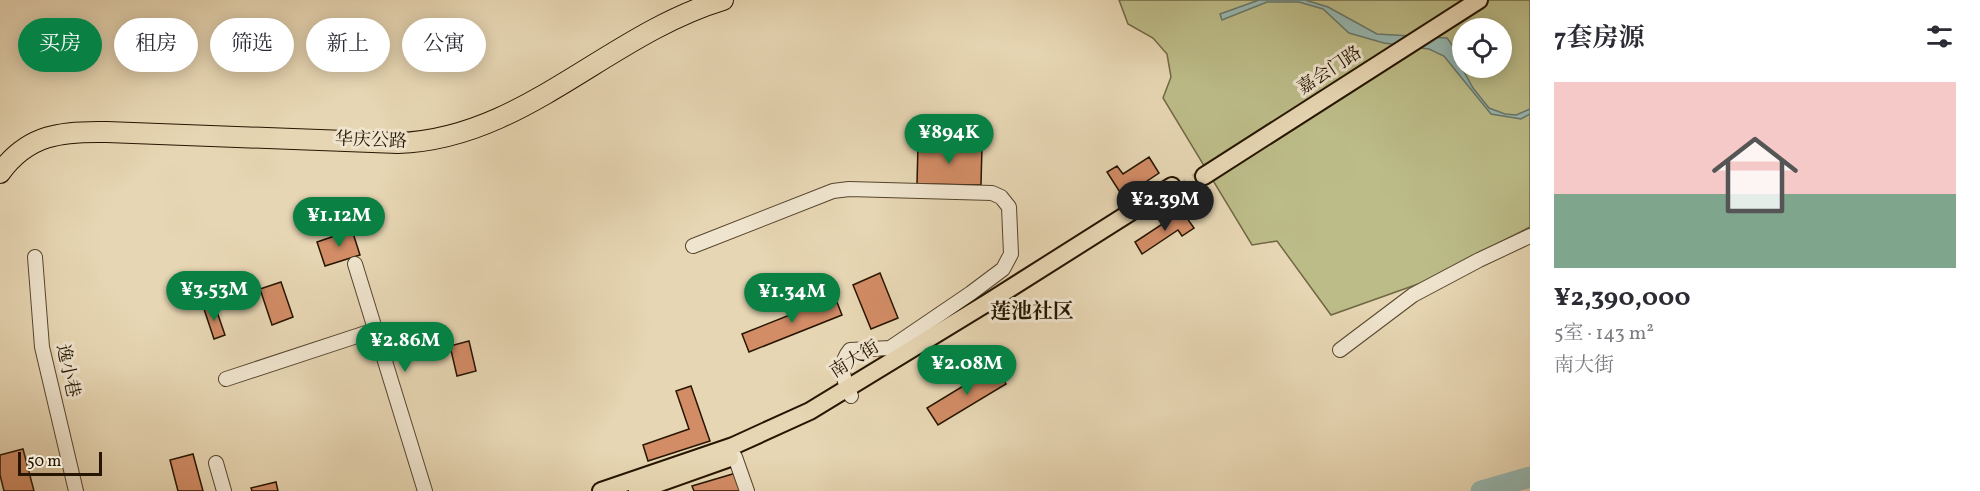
<!DOCTYPE html>
<html lang="zh">
<head>
<meta charset="utf-8">
<style>
  :root { --surface:#fff; --page:#f7f7f7; --text:#2b2b33; --muted:#7c7c81; --line:#e1e1e2; --accent:#0b8043 }
  body { margin:0; font-family:Vollkorn,"Noto Serif SC",serif; background:var(--page); color:var(--text); height:100vh; display:flex; flex-direction:column; font-size:22px; white-space:nowrap }
  * { box-sizing:border-box; margin:0 }
  p { font-size:20px; color:var(--muted) }
  .icon { flex:none; width:33px; height:33px; fill:none; stroke:currentColor; stroke-width:2; stroke-linecap:round; stroke-linejoin:round }
  .map { position:relative; flex:1; overflow:hidden }
  .drawer { display:flex; flex-direction:column; background:var(--surface); width:450px }
  .drawer>* { flex:none }
  .top-card { position:absolute; left:18px; top:18px; width:570px; height:54px; display:flex; gap:12px }
  .controls { position:absolute; left:1452px; top:18px; display:grid; gap:12px }
  .controls a { display:grid; place-items:center; width:60px; height:60px; border-radius:50%; background:var(--surface); box-shadow:0 3px 15px #0003; font-size:30px }
  .scale { position:absolute; left:18px; bottom:15px; width:84px; box-sizing:border-box; padding-left:6px; border:3px solid #261500; border-top:0; font-size:16px; line-height:21px; white-space:nowrap; color:#261500; -webkit-text-stroke:4px #efe4ce; paint-order:stroke }
  .price { position:absolute; translate:-50% -51px; padding:0 14px; border-radius:21px; background:var(--accent); color:#fff; font-size:20px; line-height:39px; filter:drop-shadow(0 2px 3px #0008) }
  .price::after { content:''; position:absolute; left:50%; top:36px; width:18px; height:14px; margin-left:-9px; background:inherit; clip-path:polygon(0 0,100% 0,50% 100%) }
  .price.selected { background:#222; color:#fff }
  ul { padding:0; list-style:none }
  li { display:grid; align-content:center; gap:12px; height:318px; padding:0 24px }
  li+li { border-top:2px solid var(--line) }
  li span { display:grid; place-items:center; height:186px; border-radius:0px; color:#555 }
  li>.icon { margin-inline-start:auto }
  span .icon { width:108px; height:108px; fill:#fffc; stroke-width:1 }
  li b { font-size:26px }
  h2 { display:flex; justify-content:space-between; align-items:center; height:72px; padding:0 24px; font-size:26px }
  .tag { padding:0 21px; border-radius:27px; background:var(--surface); box-shadow:0 3px 15px #0003; font-size:21px; line-height:54px }
  .tag.selected { background:var(--accent); color:#fff }
  main { display:flex; flex:1; min-height:0 }
  .map>svg:first-child { display:block }
</style>
</head>
<body>
<main>
<div class="map">
<svg width="1530" height="491" viewBox="0 0 1530 491">
  <rect width="100%" height="100%" fill="#e7d6b3"/>
  <filter id="stains"><feTurbulence type="fractalNoise" baseFrequency=".00333" numOctaves="4"/><feColorMatrix values="0 0 0 0 .2 0 0 0 0 .09 0 0 0 0 .02 0 0 0 .5 -.17"/></filter>
  <radialGradient id="worn" r=".72"><stop offset=".6" stop-color="#630" stop-opacity="0"/><stop offset="1" stop-color="#630" stop-opacity=".3"/></radialGradient>
  <path fill="#bcbc88" stroke="#716844" stroke-width="1.5" fill-rule="evenodd" d="M1119,0H1530V227L1421,283L1331,315L1277,241L1252,245L1163,98L1171,77L1167,54L1153,38L1128,24ZM1462,28H1502V68H1462Z"/>
  <path fill="#97b8b1" stroke="#6a776a" stroke-width="1.5" d="M1259,0H1305L1328,7L1377,34L1447,38L1458,53L1462,68L1473,88L1489,108L1505,114L1516,115L1530,109V114L1521,119L1491,114L1444,56L1429,49L1384,43L1349,33L1323,9L1299,2H1267L1222,20L1220,14Z"/>
  <g fill="none" stroke-linecap="round" stroke-linejoin="round">
    <path stroke="#97b8b1" stroke-width="21" d="M1481,491L1530,477"/>
  </g>
  <path fill="#d28c66" stroke="#261500" stroke-width="1.5" d="M918,145L982,146L981,185L917,184Z
    M1149,157L1159,173L1123,197L1107,172L1117,166L1123,174Z
    M1182,211L1194,228L1182,236L1178,230L1142,254L1135,242Z
    M352,230L360,255L325,266L317,242Z
    M880,273L898,318L871,329L853,285Z
    M281,282L293,317L272,325L260,289Z
    M835,297L842,315L749,352L742,334Z
    M215,306L225,335L214,339L204,309Z
    M469,341L476,371L457,376L450,346Z
    M996,366L1006,384L938,425L927,408Z
    M691,386L710,441L648,461L643,445L689,429L676,391Z
    M23,449L34,491H4L0,475V455Z
    M193,454L203,491H178L170,460Z
    M736,473L741,491H694L692,486Z
    M276,482L278,491H252L251,488Z"/>
  <g fill="none" stroke-linecap="round" stroke-linejoin="round">
    <path stroke="#c0af8f" stroke-width="16" stroke-dasharray="16 8" stroke-linecap="butt" d="M1176,195L1204,176"/>
    <defs>
      <path id="minor" d="M693,246L833,191L849,189L992,193L1001,197L1009,207L1011,254L1003,269L971,293L890,348L850,350C838,364 843,381 851,396
        M35,257L42,347L76,491
        M355,264L425,491
        M1340,350L1413,295L1479,260L1530,236
        M226,379L375,330
        M735,457L747,491
        M216,463L224,491"/>
      <path id="major" d="M1204,176L1479,0
        M601,491L733,446L810,411L987,303L1172,186
        M637,491L730,458"/>
      <path id="highway" d="M0,173C28,134 62,131 107,132L398,143C523,139 607,35 723,0"/>
    </defs>
    <use href="#minor" stroke="#56452d" stroke-width="16"/>
    <use href="#major" stroke="#261500" stroke-width="20"/>
    <use href="#highway" stroke="#261500" stroke-width="22"/>
    <use href="#minor" stroke="#efe4ce" stroke-width="14"/>
    <use href="#major" stroke="#e7d6b3" stroke-width="16"/>
    <use href="#highway" stroke="#e7d6b3" stroke-width="20"/>
  </g>
  <g text-anchor="middle" dominant-baseline="central" stroke-width="6" stroke-linejoin="round" paint-order="stroke">
    <g font-size="18" fill="#261500" stroke="#efe4ce">
      <text transform="translate(1330 71) rotate(-33)">嘉会门路</text>
      <text transform="translate(371 141) rotate(2)">华庆公路</text>
      <text transform="translate(855 360) rotate(-32)">南大街</text>
      <text transform="translate(67 371) rotate(78)">逸小巷</text>
    </g>
    <g font-size="21" font-weight="bold" fill="#261500" stroke="#efe4ce">
      <text x="1032" y="312">莲池社区</text>
    </g>
  </g>
  <rect width="100%" height="100%" filter="url(#stains)"/>
  <rect width="100%" height="100%" fill="url(#worn)"/>
</svg>
<div class="controls">
<a><svg class="icon" aria-label="locate" viewBox="0 0 24 24"><circle cx="12" cy="12" r="6"/><path d="M12 2v4M12 18v4M2 12h4M18 12h4"/></svg></a>
</div>
<div class="scale">50 m</div>
<b class="price" style="left:949px;top:165px">¥894K</b>
<b class="price selected" style="left:1165px;top:232px">¥2.39M</b>
<b class="price" style="left:339px;top:248px">¥1.12M</b>
<b class="price" style="left:214px;top:322px">¥3.53M</b>
<b class="price" style="left:792px;top:324px">¥1.34M</b>
<b class="price" style="left:405px;top:373px">¥2.86M</b>
<b class="price" style="left:967px;top:396px">¥2.08M</b>
<div class="top-card">
<a class="tag selected">买房</a>
<a class="tag">租房</a>
<a class="tag">筛选</a>
<a class="tag">新上</a>
<a class="tag">公寓</a>
</div>
</div>
<section class="drawer">
<h2>7套房源<svg class="icon" aria-label="filters" viewBox="0 0 24 24"><path d="M4 7h16M4 17h16"/><circle cx="9" cy="7" r="2"/><circle cx="15" cy="17" r="2"/></svg></h2>
<ul>
<li><span style="background:linear-gradient(#f6c9c9 60%,#7fa58c 0)"><svg class="icon" aria-label="home" viewBox="0 0 24 24"><path d="M3 11l9-7 9 7M6 9v11h12V9"/></svg></span><div><b>¥2,390,000</b><p>5室 · 143 m²</p><p>南大街</p></div></li>
</ul>
</section>
</main>
</body>
</html>
